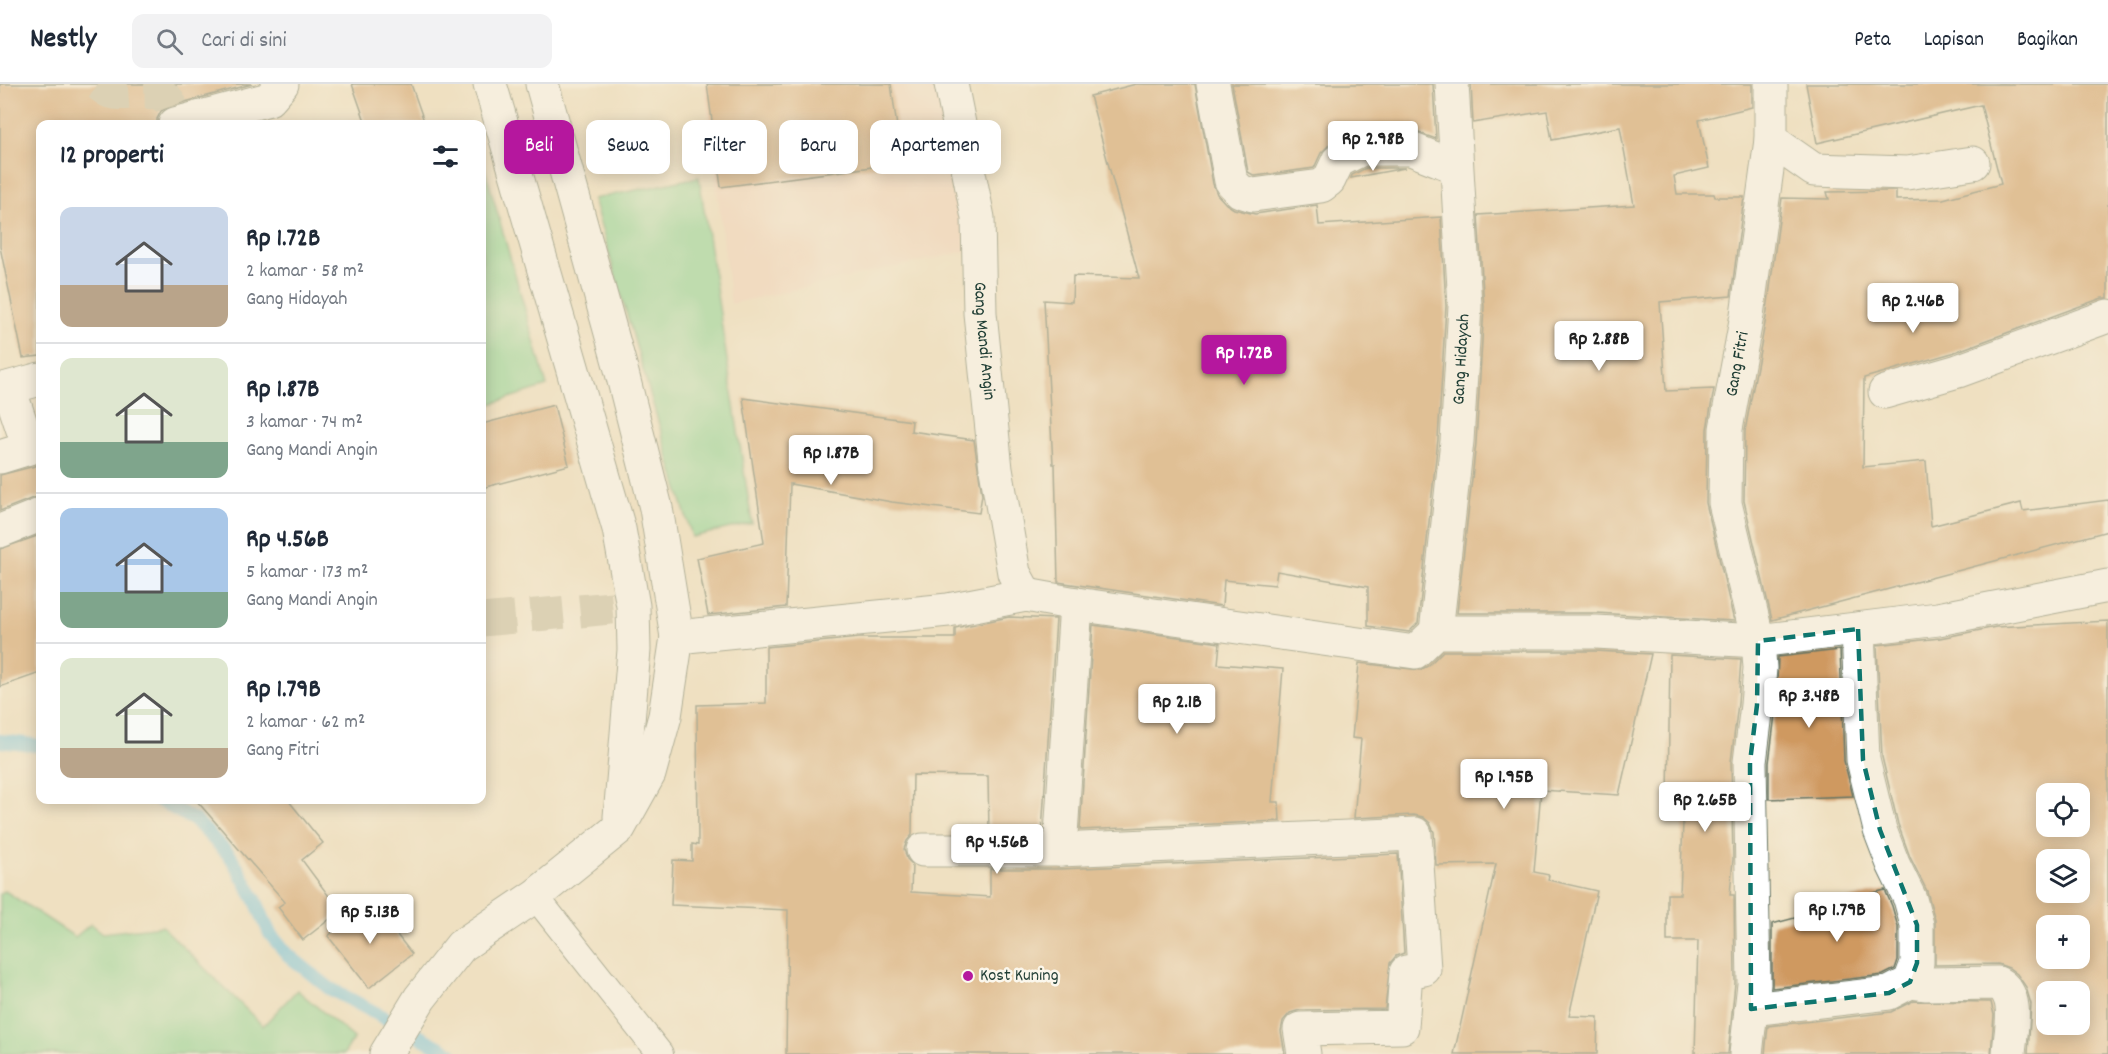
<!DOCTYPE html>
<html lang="id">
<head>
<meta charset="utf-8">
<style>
  :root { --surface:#fff; --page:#f2f2f3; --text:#1f2937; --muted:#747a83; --line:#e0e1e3; --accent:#b5179e }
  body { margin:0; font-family:Dekko,sans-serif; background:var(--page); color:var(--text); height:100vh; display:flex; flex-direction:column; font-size:22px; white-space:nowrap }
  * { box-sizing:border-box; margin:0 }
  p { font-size:20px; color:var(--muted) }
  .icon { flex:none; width:33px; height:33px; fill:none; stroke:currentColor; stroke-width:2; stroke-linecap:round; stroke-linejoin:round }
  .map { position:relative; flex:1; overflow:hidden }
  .panel { position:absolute; left:36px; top:36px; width:450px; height:684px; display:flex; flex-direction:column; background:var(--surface); border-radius:12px; box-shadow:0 3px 15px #0003 }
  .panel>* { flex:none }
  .top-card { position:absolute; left:504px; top:36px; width:570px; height:54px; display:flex; gap:12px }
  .controls { position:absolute; left:2036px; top:699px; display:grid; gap:12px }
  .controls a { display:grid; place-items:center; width:54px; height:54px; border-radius:12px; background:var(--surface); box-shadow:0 3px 15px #0003; font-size:30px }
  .price { position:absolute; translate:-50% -51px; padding:0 14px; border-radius:6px; background:#fff; color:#222; font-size:20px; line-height:39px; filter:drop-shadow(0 2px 3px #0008) }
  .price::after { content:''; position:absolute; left:50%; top:36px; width:18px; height:14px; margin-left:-9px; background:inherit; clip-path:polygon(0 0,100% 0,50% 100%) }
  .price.selected { background:var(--accent); color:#fff }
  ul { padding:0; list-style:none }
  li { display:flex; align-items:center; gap:18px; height:150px; padding:0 24px }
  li+li { border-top:2px solid var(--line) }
  li span { display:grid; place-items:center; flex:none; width:168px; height:120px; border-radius:12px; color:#555 }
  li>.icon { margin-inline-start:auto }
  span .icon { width:72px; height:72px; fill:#fffc; stroke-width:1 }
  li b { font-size:26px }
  h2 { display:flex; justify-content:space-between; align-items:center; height:72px; padding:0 24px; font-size:26px }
  .tag { padding:0 21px; border-radius:12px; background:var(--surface); box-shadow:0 3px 15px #0003; font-size:21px; line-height:54px }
  .tag.selected { background:var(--accent); color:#fff }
  header { display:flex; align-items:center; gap:36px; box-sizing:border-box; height:84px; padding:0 30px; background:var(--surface); border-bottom:2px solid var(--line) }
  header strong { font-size:28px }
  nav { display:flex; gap:33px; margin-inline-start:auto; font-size:21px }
  .search { width:420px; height:54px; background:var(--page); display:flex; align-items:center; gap:15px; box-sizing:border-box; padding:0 21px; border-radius:12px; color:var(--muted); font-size:22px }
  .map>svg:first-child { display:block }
</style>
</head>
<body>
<header>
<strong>Nestly</strong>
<div class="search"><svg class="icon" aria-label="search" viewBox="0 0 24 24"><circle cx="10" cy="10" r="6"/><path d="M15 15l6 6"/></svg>Cari di sini</div>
<nav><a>Peta</a><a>Lapisan</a><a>Bagikan</a></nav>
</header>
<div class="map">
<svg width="2108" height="970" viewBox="0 0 2108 970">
  <rect width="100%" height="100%" fill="#fbf7ec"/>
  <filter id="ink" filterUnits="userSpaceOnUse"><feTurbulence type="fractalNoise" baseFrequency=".0167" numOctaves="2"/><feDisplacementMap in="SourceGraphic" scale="12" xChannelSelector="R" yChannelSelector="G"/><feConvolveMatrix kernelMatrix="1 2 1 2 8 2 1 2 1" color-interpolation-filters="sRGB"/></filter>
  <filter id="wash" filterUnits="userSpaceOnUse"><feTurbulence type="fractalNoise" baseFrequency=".008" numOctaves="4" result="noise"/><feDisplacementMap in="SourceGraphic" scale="24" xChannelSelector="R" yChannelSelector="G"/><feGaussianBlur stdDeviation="1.35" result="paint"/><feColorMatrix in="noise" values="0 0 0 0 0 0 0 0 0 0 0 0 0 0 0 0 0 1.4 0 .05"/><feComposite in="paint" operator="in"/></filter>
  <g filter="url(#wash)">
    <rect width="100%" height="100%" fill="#efe0c1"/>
    <path fill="#f3d4be" d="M704,0H941L967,167L731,220Z"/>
    <path fill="#86d798" stroke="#528a66" stroke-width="1.5" d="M482,75L547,302L484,322L482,317Z
      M699,93L752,439L692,453L593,115Z
      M5,807L75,853L91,840L103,849L162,842L263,942L297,906L354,954L344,970H0V810Z"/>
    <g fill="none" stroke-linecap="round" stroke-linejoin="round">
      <path stroke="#68c2e6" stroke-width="14" d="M0,657L40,662
        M159,716L196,737L231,773L256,817L270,850L288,871L329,904L452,970"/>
    </g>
    <g id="blocks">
      <path fill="#cf9961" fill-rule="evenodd" d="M0,0H252L170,22L161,27L157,35V40H40V272L23,274L0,163Z
        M352,0H411L425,40H366Z
        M707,0H891L902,79L721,103Z
        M1136,0H1195L1213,100L1217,110L1226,120L1234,125L1255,130L1317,121L1319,141L1441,133L1446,222L1438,355L1418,539L1409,548L1368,542V503L1277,487L1275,501L1224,496L1222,522L1058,498L1055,380H1053L1044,216L1072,218L1073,192L1139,194L1090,12Z
        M1232,0H1433L1436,55L1411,46H1361L1329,61L1321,69L1314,84L1255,92L1248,88Z
        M1471,0H1752V23L1699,36L1709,84L1674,92L1677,110H1714L1715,113H1744L1731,212L1660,218L1666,307L1714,305L1707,345L1706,419L1734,537L1596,529H1457L1476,359L1484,223L1478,131L1634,121L1620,43L1552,56L1547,27L1473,39Z
        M1806,0H2108V214H2102L1952,269L1864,294L1863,383L1926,377L1931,442L2021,419L2023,427L2108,416V447L1772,536L1744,417L1745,347L1766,234L1782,114L1829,115L1827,108L1887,107H1896V116L1943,115L2001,100L1981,21L1817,59Z
        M1366,84H1405L1351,94L1352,91Z
        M743,314L912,337L911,347L974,356L982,411L979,429L892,418L790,400L786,523L708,531L697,474L764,459Z
        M554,321L569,381L482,404V340Z
        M40,378V413L33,414L0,427V391L35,382Z
        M40,451V589L0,603V465Z
        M1009,533L1056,535L1042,747H989L988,692L913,691L912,751L907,757L904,765L907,775L912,780L911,808L990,813V785H1061L1398,770L1404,869L1396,872L1390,879L1385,925L1300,926L1290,929L1283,937L1281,947L1285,970H786L788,826L671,821L673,776L692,777V760L698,761L697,621L766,619V563L859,554H955V544Z
        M2108,537V970H2028L2031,920L2026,903L2017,890L2009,884L1998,880L1935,881V836L1927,807L1910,773L1898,740L1882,673L1877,561L1940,554L1996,543ZM2046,710H2079V742H2046ZM2046,776H2079V808H2046ZM2046,842H2079V874H2046ZM2046,908H2079V940H2046Z
        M1093,541L1220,559L1218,580L1283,585L1272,718H1279L1280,737L1080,746Z
        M1840,566L1844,677L1853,712L1769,715V679L1776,623L1778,573Z
        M1443,567H1595L1651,570L1619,711L1541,706L1534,788L1549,791L1548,796L1597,807L1569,932L1598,933L1597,970H1454L1496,780L1436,781L1434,748L1430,739L1423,733L1414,731L1354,734L1361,655L1352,654L1359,579L1420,586L1428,582Z
        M1670,571L1741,575L1738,619L1731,678L1733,775L1730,811H1734L1735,899L1728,970H1695L1698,857H1667V810H1680L1684,716L1668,715Z
        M196,716H288L323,759L302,776L340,827L303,856L278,823L285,818Z
        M1885,806L1892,822L1898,843V876L1895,885L1883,891L1772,904V840L1836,823L1835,819Z
        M371,818L412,870L369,904L328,852Z
        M1913,917L1991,918L1994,931L1991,970H1765L1768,942L1891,928Z"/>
    </g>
  </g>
  <g filter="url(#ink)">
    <use href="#blocks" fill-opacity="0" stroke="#687665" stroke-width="1.5"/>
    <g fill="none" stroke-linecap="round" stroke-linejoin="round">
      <path stroke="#c5bfa5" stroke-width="33" stroke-dasharray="33 16" stroke-linecap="butt" d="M98,0C101,2 105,6 110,8C128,14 156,0 169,17C173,24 174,33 176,40
        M482,536L633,522"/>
      <defs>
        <path id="service" d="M535,812L660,970"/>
        <g id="minor">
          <path d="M490,0L619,445L633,522L634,566L620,733"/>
          <path id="s1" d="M951,0L978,134L980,229L996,385L1014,489L1026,511"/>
          <path d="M1213,0L1231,97L1240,107L1253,111L1321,102L1329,96L1338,77L1362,65H1411L1456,83"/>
          <path d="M175,40L269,15L282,0"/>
          <path d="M1771,56L1814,86L1907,89L1973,79"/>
          <path d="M0,306L40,295"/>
          <path d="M1885,308L1958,287L2108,232"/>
          <path d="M0,373L29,364L9,304"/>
          <path d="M0,447L40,431"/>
          <path id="s2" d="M1436,548L1457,357L1465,222L1452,0"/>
          <path d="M677,553L948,526L1026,511L1076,520L1415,568L1436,548H1596L1758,557L1938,535L2108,502"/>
          <path d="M923,766H1060L1076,520"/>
          <path d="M1060,766L1415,750L1424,885L1406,888L1402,943L1300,945L1304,970"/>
          <path d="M1910,898L1925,900L1998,899C2021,912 2010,948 2009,970"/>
          <path d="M1751,925L1889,909L1910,898L1917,879V841L1910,815L1893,780L1880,746L1863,676L1858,545"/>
          <path d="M386,970L420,914L461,862L535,812L619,744L649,690L665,632L677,553L656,424L621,285L542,0"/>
          <path id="s3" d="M1746,970L1754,900L1750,678L1757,621L1760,584L1758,557L1725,419L1726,345L1747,231L1771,56V0"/>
        </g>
      </defs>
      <use href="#service" stroke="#687665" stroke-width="28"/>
      <use href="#minor" stroke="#687665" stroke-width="35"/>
      <use href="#service" stroke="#fff" stroke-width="26"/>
      <use href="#minor" stroke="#fff" stroke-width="33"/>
    </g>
  </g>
  <path d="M0 0H2108V970H0ZM1858,545L1863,676L1880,746L1917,841V879L1910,898L1889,909L1751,925L1750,678L1757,621L1758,557Z" fill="#efe0c1" fill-opacity=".55" fill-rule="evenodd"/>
  <path fill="none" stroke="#0f766e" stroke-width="4.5" stroke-dasharray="12 8" stroke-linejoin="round" d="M1858,545L1863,676L1880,746L1917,841V879L1910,898L1889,909L1751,925L1750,678L1757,621L1758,557Z"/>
  <circle fill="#b5179e" stroke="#fbf7ec" stroke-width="2" cx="968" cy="892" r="6"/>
  <g text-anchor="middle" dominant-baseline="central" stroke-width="5" stroke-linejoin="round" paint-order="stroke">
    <g font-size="18" fill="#1f3d34" stroke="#fbf7ec">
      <text stroke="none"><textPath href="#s1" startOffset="260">Gang Mandi Angin</textPath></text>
      <text stroke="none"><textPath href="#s2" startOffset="274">Gang Hidayah</textPath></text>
      <text stroke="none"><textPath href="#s3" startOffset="696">Gang Fitri</textPath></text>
    </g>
    <g font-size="18" fill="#1f3d34" stroke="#fbf7ec" text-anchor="start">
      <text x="980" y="892">Kost Kuning</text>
    </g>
  </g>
</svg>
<div class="controls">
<a><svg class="icon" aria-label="locate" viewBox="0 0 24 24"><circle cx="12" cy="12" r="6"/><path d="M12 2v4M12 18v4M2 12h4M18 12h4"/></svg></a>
<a><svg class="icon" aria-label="layers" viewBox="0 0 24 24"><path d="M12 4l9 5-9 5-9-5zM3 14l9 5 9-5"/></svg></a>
<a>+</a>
<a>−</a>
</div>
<b class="price" style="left:1373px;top:88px">Rp 2.98B</b>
<b class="price" style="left:1913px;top:250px">Rp 2.46B</b>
<b class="price" style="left:1599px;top:288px">Rp 2.88B</b>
<b class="price selected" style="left:1244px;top:302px">Rp 1.72B</b>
<b class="price" style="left:831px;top:402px">Rp 1.87B</b>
<b class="price" style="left:1809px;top:645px">Rp 3.48B</b>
<b class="price" style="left:1177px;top:651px">Rp 2.1B</b>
<b class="price" style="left:1504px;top:726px">Rp 1.95B</b>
<b class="price" style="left:1705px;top:749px">Rp 2.65B</b>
<b class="price" style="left:997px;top:791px">Rp 4.56B</b>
<b class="price" style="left:1837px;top:859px">Rp 1.79B</b>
<b class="price" style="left:370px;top:861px">Rp 5.13B</b>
<div class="top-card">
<a class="tag selected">Beli</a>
<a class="tag">Sewa</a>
<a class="tag">Filter</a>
<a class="tag">Baru</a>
<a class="tag">Apartemen</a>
</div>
<section class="panel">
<h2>12 properti<svg class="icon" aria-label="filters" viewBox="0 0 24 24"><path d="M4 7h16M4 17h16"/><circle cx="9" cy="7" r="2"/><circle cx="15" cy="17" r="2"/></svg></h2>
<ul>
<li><span style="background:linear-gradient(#c9d6e8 65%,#b9a48a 0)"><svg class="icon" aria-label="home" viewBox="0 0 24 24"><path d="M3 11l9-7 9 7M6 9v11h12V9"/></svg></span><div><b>Rp 1.72B</b><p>2 kamar · 58 m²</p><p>Gang Hidayah</p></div></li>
<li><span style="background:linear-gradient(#dfe7d0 70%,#7fa58c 0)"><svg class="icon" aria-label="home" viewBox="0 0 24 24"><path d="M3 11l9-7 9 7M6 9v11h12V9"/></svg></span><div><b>Rp 1.87B</b><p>3 kamar · 74 m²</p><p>Gang Mandi Angin</p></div></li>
<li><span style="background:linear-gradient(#a9c7e8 70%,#7fa58c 0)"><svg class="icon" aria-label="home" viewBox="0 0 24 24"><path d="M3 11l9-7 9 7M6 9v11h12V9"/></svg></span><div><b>Rp 4.56B</b><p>5 kamar · 173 m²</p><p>Gang Mandi Angin</p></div></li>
<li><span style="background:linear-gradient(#dfe7d0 75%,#b9a48a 0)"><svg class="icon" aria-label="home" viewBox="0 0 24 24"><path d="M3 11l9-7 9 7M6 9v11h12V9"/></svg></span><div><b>Rp 1.79B</b><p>2 kamar · 62 m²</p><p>Gang Fitri</p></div></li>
</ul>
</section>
</div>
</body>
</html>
